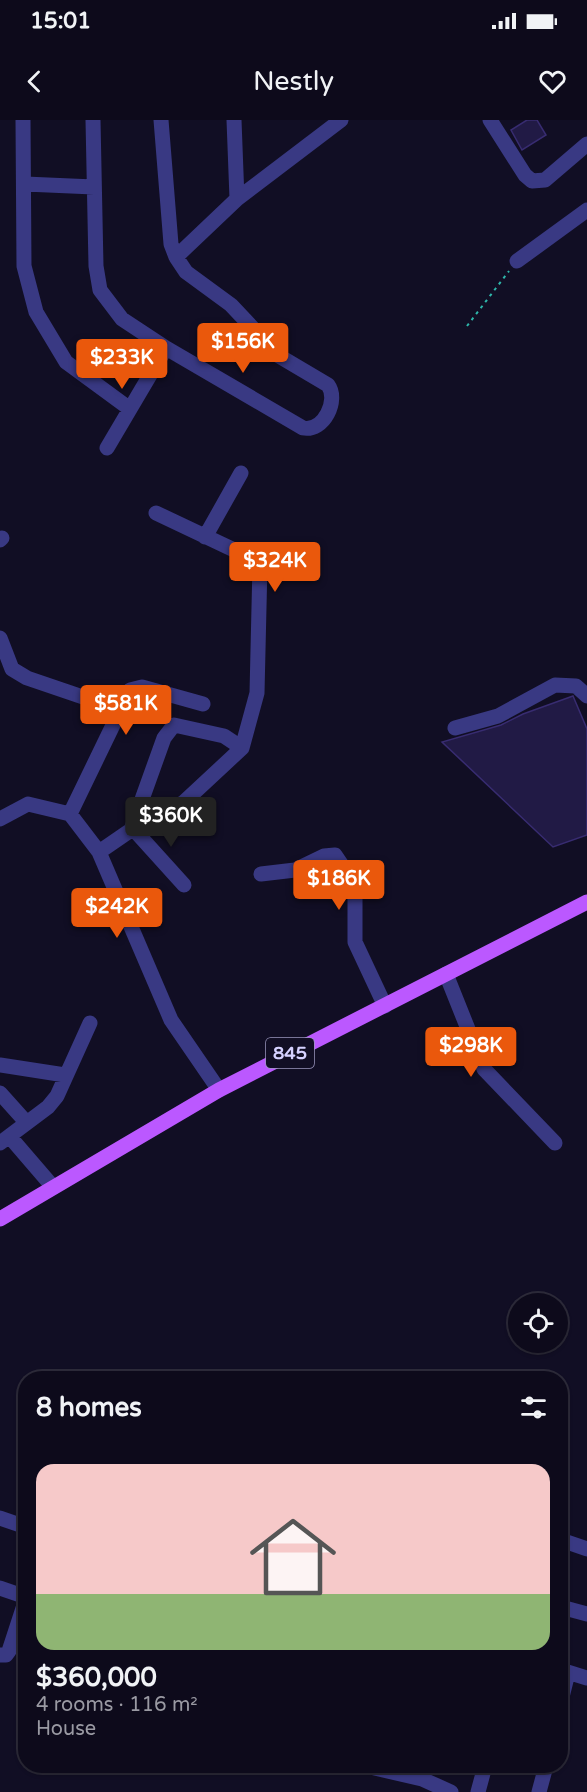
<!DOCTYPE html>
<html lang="en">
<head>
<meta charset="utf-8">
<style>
  :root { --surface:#0d0a1b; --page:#1b1828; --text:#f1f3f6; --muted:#9a9aa3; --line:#2d2b3a; --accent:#ea580c }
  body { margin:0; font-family:"Varela Round",sans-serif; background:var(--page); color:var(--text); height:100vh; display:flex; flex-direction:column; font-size:22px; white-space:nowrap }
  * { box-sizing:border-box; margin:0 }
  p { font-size:20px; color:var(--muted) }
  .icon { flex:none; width:33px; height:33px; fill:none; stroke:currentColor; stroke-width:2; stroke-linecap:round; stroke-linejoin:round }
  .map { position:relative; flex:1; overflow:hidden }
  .side { position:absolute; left:18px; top:1251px; width:550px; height:402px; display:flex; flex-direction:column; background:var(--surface); border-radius:24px; box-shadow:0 2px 4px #0004,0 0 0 2px var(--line) }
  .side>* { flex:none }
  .buttons { position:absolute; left:508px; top:1173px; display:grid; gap:12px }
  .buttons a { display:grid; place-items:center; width:60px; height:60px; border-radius:50%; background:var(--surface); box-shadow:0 2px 4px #0004,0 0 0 2px var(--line); font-size:30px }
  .price { position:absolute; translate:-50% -51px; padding:0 14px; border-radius:6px; background:var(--accent); color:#fff; font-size:20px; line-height:39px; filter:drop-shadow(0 2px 3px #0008) }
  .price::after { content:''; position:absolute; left:50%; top:36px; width:18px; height:14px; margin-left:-9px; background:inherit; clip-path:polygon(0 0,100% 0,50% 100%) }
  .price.active { background:#222; color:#fff }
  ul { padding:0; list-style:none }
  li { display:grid; align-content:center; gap:12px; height:318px; padding:0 18px }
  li+li { border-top:2px solid var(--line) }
  li span { display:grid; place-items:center; height:186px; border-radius:18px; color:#555 }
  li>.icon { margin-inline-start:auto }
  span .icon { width:108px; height:108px; fill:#fffc; stroke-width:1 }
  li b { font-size:26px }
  h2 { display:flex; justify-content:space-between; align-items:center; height:72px; padding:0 18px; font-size:26px }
  .status { display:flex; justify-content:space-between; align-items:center; height:42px; padding:0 30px; background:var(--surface); direction:ltr }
  .status svg { height:16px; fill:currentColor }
  header { display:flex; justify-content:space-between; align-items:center; height:78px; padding:0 18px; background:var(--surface); font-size:27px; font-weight:600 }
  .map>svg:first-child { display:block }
</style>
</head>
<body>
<div class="status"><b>15:01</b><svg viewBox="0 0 49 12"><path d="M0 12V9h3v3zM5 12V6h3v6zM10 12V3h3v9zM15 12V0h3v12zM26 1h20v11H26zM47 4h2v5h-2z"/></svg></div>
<header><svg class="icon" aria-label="back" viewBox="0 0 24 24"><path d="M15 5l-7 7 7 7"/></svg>Nestly<svg class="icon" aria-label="heart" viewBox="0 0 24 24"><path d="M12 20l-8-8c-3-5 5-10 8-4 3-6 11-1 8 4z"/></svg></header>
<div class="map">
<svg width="587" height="1672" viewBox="0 0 587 1672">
  <rect width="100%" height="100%" fill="#110e24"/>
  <path fill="#211a45" stroke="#382c71" stroke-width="1.5" d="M527,0H537L546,15L522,30L511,10Z
    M573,576L587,609V715L553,727L442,622L501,605L523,594Z"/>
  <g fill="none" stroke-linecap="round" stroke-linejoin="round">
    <path stroke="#2eb6aa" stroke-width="2" stroke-dasharray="3 4.5" stroke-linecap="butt" d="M467,206L509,151"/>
    <path stroke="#393983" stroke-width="15" d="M23,0L24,146L36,192L66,242L130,289
      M93,0L96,146L100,170L122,199L166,228L303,308C324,312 339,280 328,265L279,236L231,185L186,152L176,137
      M161,0L171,124L176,137L237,79L341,0
      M234,0L237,79
      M490,0L525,55L532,61L545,60L587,24
      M25,64L94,67
      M517,141L587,90
      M107,328L166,228
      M205,417L241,353
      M0,420L2,418
      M0,518L12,549L27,558L121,590
      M455,608L498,596L555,565L576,566L587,576
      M70,694L130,570L142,567L203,584
      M0,699L28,684L70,694L99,732L171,900L219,970
      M131,710L137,713L184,682L242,628L257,573L260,444L253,439L156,393
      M137,713L184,765
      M99,732L131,710L164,618L174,605L224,616L242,628
      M261,754L295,750L324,736L335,735L350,757L355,778V822L385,886
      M446,854L484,949L555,1023
      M0,945L65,955
      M0,973L26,1002
      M10,1017L53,1067
      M0,1023L48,987L57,976L90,903
      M0,1398L26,1407
      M561,1420L587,1429
      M0,1468L26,1477
      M561,1487L587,1494
      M0,1535H6L9,1531L26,1479
      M561,1550L587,1558
      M561,1581L568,1553
      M366,1646L422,1659L451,1672
      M478,1672L485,1646
      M539,1672L546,1646"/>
    <path stroke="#bb58ff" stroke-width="15" d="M0,1099L219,970L587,782"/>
  </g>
  <g text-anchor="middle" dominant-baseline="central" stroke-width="5" stroke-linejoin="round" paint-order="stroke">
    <rect fill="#110e24" stroke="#9a96bd" stroke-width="1.5" x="266" y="918" width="48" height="30" rx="4.5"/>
    <g font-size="18" font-weight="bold" fill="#d5d1ff">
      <text x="290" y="933">845</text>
    </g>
  </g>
</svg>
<div class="buttons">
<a><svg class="icon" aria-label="locate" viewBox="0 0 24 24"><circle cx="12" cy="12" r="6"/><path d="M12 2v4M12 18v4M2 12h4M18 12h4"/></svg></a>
</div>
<b class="price" style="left:243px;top:254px">$156K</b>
<b class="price" style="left:122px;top:270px">$233K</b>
<b class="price" style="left:275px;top:473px">$324K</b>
<b class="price" style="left:126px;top:616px">$581K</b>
<b class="price active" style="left:171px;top:728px">$360K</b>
<b class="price" style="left:339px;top:791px">$186K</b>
<b class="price" style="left:117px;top:819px">$242K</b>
<b class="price" style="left:471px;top:958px">$298K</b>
<section class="side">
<h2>8 homes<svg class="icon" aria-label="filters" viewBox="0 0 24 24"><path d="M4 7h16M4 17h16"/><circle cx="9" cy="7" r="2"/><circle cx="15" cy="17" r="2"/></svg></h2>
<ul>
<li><span style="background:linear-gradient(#f6c9c9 70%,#8fb573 0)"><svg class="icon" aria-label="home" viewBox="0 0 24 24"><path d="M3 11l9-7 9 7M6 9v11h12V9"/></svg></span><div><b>$360,000</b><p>4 rooms · 116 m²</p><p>House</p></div></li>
</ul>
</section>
</div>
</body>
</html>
